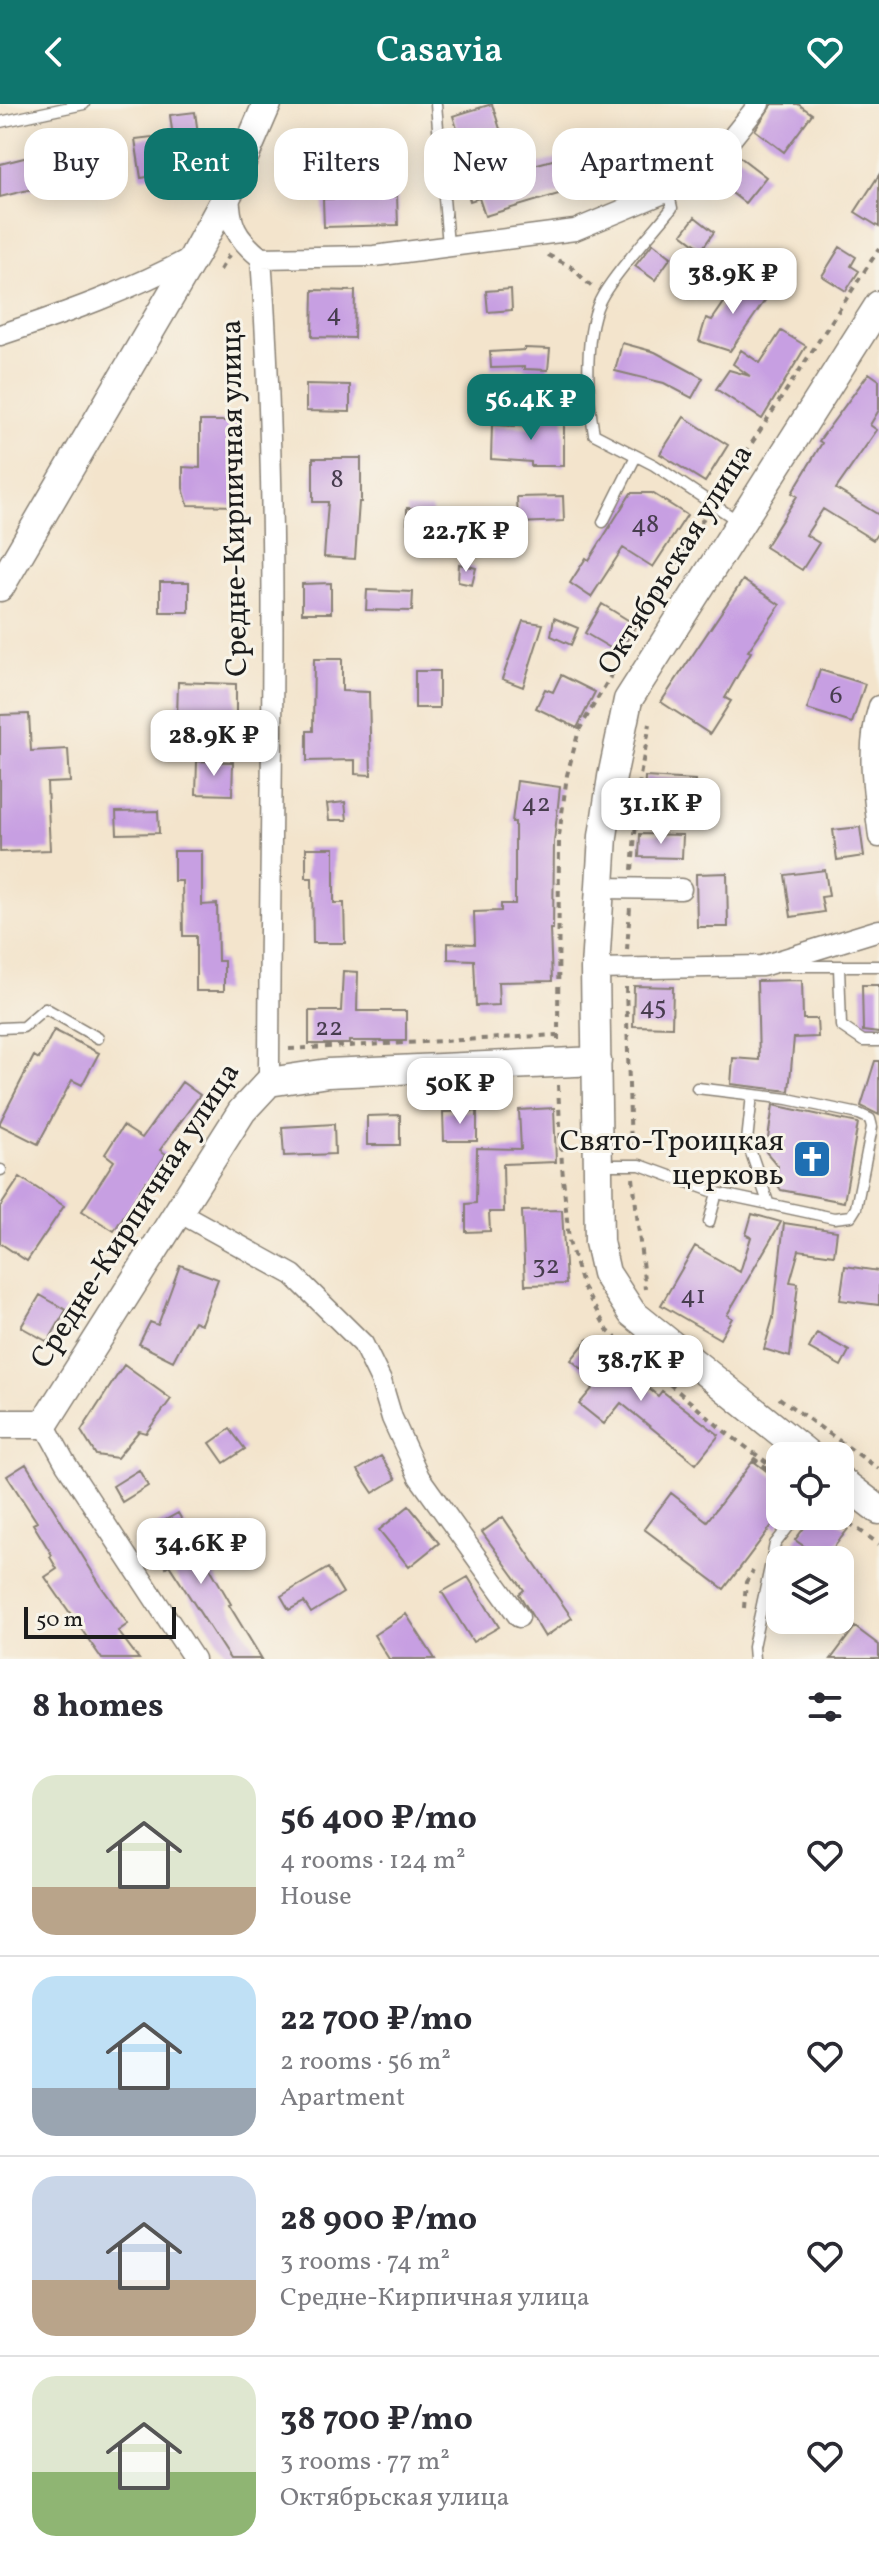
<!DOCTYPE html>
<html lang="en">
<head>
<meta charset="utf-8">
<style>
  :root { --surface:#fff; --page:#f2f2f3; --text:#2b2b33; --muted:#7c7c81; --line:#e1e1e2; --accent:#0f766e }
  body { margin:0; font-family:Vollkorn,serif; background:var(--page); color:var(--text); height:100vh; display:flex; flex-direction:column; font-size:30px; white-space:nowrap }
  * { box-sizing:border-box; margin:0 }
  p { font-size:26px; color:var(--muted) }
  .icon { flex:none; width:44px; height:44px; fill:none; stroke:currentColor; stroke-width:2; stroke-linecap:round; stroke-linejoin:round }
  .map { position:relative; height:1555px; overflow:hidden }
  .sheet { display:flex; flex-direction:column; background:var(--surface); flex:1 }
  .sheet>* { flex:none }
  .banner { position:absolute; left:24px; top:24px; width:832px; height:72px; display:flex; gap:16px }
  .controls { position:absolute; left:766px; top:1338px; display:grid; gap:16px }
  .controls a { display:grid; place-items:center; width:88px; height:88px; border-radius:16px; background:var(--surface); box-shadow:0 4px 20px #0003; font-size:40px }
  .scale { position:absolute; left:24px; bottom:20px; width:152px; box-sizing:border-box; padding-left:8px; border:4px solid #1c1c1c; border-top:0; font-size:22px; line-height:28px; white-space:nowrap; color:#1c1c1c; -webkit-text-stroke:6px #f7f3e8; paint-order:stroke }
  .price { position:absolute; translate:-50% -68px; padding:0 18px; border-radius:16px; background:#fff; color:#222; font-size:26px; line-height:52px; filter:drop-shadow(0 2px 4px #0008) }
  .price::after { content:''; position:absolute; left:50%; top:48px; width:24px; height:18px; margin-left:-12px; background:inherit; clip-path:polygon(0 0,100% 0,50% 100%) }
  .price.active { background:var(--accent); color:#fff }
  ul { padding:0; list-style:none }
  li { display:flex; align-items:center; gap:24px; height:200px; padding:0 32px }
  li+li { border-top:2px solid var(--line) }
  li span { display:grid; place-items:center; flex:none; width:224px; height:160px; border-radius:24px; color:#555 }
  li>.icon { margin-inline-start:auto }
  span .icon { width:96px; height:96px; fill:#fffc; stroke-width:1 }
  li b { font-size:34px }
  h2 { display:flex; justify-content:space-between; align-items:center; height:96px; padding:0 32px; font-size:34px }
  .tag { padding:0 28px; border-radius:24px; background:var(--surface); box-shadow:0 4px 20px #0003; font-size:28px; line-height:72px }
  .tag.active { background:var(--accent); color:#fff }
  header { display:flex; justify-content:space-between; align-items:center; height:104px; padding:0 32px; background:var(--accent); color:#fff; font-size:36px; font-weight:600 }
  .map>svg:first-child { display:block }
</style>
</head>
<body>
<header><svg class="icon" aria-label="back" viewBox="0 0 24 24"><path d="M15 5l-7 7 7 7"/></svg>Casavia<svg class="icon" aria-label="heart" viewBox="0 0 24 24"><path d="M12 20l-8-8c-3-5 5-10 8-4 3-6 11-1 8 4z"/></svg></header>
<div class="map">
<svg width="879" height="1555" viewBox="0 0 879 1555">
  <rect width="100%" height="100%" fill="#f7f3e8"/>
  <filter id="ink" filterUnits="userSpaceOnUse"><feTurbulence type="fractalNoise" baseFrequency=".0125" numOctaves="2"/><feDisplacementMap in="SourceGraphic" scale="16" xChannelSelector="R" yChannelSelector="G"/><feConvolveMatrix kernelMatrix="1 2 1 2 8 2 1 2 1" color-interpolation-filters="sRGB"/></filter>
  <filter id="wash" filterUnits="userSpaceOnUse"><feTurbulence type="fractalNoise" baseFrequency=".006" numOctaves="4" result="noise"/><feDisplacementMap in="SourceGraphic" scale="32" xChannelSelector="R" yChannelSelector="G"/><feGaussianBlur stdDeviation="1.8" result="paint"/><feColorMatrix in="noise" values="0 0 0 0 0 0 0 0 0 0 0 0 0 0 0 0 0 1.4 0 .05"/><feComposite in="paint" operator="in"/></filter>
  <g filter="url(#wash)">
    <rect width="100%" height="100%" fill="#f3e4cc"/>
    <g id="blocks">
      <path fill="#c79fe2" d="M492,0L500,25L521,35L503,69L583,48L592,80L485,112L479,94L470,97L451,36L460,34L453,12Z
        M772,0H798L812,10L784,48L755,26Z
        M195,8L199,37L174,41L170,11Z
        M152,33L159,71L141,74L135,35Z
        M99,40L107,72L83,78L75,46Z
        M736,50L766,73L745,99L715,76Z
        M36,51L44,82L0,93V60Z
        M879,71V123L855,108Z
        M397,92L398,121L324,123L323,95Z
        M695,113L714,128L702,145L682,130Z
        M653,139L671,153L655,176L635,162Z
        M840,143L856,153L851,162L859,167L846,187L822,172Z
        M741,174L768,192L730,247L699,237L706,214L712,216Z
        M511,185L512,206L488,208L486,187Z
        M313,186L355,187L354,234L312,233Z
        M781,227L806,242L762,315L716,285L729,266L750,272L733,260L741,246L760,259Z
        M622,239L655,248L703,274L692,294L664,279L615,267Z
        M525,244L550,245L548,266L524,265V263L491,264L490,248L525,246Z
        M869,269L879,276V306L870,321L877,326L836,385L879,411V427L873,436L823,405L806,431L819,439L802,466L765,443L797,392L792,389L822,339L819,337Z
        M306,280L350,281V308L306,307Z
        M531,312H564V362H531V358L491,355L492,321L531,323Z
        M684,313L728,341L705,378L660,350Z
        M200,317H239V402L188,401L183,384V363L200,364Z
        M313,354H361V398H359L355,455L324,453L328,398H313Z
        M631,389H652L687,411L653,463L623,444L591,493L570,479L586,454L589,456Z
        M563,392L564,417L518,419L517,393Z
        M407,404L432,405V420L407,419Z
        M488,409L517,410L516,439L487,438Z
        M459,460L476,464L472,481L458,478Z
        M743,476L780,501L748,547L751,548L725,594L731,597L710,630L661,598Z
        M160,478H189V508H160Z
        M331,479V509H302V480Z
        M367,486L413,488L412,507L366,506Z
        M602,500L636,521L619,549L585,529Z
        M554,514L578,524L571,541L551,532Z
        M523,517L543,520L523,583L502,575Z
        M314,555H342V587L369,588L371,671L355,670V656L307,657V627H313Z
        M820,566L865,580L852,619L807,605Z
        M415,567H439V604H415Z
        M561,571L595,588L577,624L536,604L545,585L553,588Z
        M178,578L236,580V616L177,615Z
        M29,610L31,647L68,645L70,678L47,679L50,746L0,748V611Z
        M197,657L233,658L232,691L196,690Z
        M645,673L695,676L694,700L644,698Z
        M517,677L560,683L554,738L553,825H550L552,877L498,878L499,901L476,902L474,856L448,855V839L475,840L474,808L501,807V800H515V718H512Z
        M345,698L347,716H329L327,700Z
        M158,707L159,729L117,730L116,708Z
        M860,723L864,752L837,756L833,726Z
        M640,730L683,731L682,754L639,753Z
        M306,744H334V799H344L345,839H313L312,774H306Z
        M174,747H202V801L217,800L218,857H224V887H196V832H183L182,777H174Z
        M825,766L829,792L821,793L824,808L791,813L785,771Z
        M727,769L728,823H697L696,770Z
        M343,867L358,868L357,907H406V937H349V940H309V907H341Z
        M802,876L803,915H817L818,933L794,934L789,987L731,980L733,954L759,956L757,877Z
        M862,881H879V929L863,927Z
        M634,882L673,883L672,923L633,922Z
        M54,926L99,949L82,981L72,976L38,1040L0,1021V1018L34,952L39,955Z
        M875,957H879V1011L861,1002Z
        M182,978L200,991L160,1046L166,1050L148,1078L146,1077L114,1127L82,1107L114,1057L105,1050L123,1022L142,1034Z
        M773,1001L858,1019L844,1098L781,1086L775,1077L778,1062L766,1048Z
        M554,1004L556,1058L503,1060L504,1108H489L490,1127L466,1128V1100L476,1099L477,1044L521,1045L519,1006Z
        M477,1007V1037H444L443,1008Z
        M400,1011V1041H367V1012Z
        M334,1020L335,1050L284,1052L282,1023Z
        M20,1073L64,1102L27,1157L0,1139V1103Z
        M562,1106L566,1180L525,1181L522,1107Z
        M752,1110L781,1118L727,1211L732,1214L720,1235L661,1201L695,1142L740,1168L751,1133L746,1131Z
        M784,1119L837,1127L834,1151L799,1146L790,1178L798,1179L790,1253L764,1245L773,1214Z
        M180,1161L218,1175L201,1220L194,1217L173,1257L139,1240L150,1218L158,1221Z
        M845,1162L879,1167V1201L840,1196Z
        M40,1191L66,1206L48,1238L21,1223Z
        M817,1229L849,1247L841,1262L809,1244Z
        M588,1235L658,1292L662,1287L719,1331L696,1360L621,1299L604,1320L579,1300L598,1278L571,1256Z
        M124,1261L171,1295L146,1329L139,1327L117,1354L96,1351L81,1327Z
        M230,1325L245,1345L224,1359L210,1339Z
        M381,1352L396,1375L373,1389L358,1366Z
        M753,1357L780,1377V1421L778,1424L773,1420L724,1485L644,1425L671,1389L707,1417Z
        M26,1360L101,1482L128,1520L118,1527L139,1555H102L45,1473L57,1465L50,1453L52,1451L33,1420L37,1418L7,1372Z
        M139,1366L148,1382L122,1398L113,1382Z
        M409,1402L439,1439L409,1463L379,1426Z
        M178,1409L231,1500L229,1501L262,1555H230L169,1461L166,1463L146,1427Z
        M813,1412H831L848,1425L824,1456L795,1436Z
        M503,1413L572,1514L545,1533L519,1490L524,1486L482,1428Z
        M328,1464L343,1489L311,1509L304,1498L289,1506L281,1492Z
        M468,1473L499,1523L473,1538L442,1488Z
        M406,1510L435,1555H389L374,1531Z
        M855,1523L879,1541V1555H831Z"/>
    </g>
  </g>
  <g filter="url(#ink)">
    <use href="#blocks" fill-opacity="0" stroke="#888074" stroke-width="2"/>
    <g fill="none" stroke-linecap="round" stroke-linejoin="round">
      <defs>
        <path id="lane" d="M436,0L448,141
          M0,18L84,0
          M668,87L672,104C651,131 620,162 603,191C583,224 587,293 594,330L654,361L738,417
          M603,418L636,352
          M780,862H879
          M839,863L841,922L863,937H879
          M0,924L23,923L45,904L98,934
          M752,991L747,1037L769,1101
          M601,1061H640L717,1089L834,1114L851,1112L856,1104L872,1023L870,1015L859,1010L788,995L697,984
          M0,1066H1
          M709,1118L717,1089
          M754,1555L753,1543L775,1440L797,1412"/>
        <path id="street" d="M229,88C230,121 235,133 261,154C281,428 269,703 269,978
          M261,154L374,152L575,126L700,74L759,0
          M0,231C67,209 131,186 194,152
          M879,602C865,646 874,689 879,733
          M600,784L681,785
          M595,865L762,862L879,826
          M177,1107L293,1171L363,1240L381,1277L392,1314L419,1373L519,1513
          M44,1320L66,1360L194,1555"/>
        <path id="secondary" d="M0,483L194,152L229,88L267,0
          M0,1320H44L242,1007L269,978L328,969L597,957
          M810,1352L632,1209L606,1169L599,1138L595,865L603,732L612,673L628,596L879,201
          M840,1376L879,1406"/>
      </defs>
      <use href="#lane" stroke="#888074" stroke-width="13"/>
      <use href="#street" stroke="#888074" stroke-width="23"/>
      <use href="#secondary" stroke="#888074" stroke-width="31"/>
      <path stroke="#888074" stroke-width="4" stroke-dasharray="6 6" stroke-linecap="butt" d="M548,151L570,162L592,183
        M220,166L229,151
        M719,389L879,145
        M632,766L640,672L650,620
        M627,846L630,803
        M626,883L631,1046
        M558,936L559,732L567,671L579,626L706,410
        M289,945L558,931
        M558,981L562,1062L569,1137L582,1181L608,1227L724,1327L780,1368
        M633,1074L645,1185
        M779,1294L879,1365
        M753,1354L778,1372L776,1374
        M839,1412L879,1440
        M744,1504L746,1478L753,1467"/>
      <use href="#lane" stroke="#fff" stroke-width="10"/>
      <use href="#street" stroke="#fff" stroke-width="20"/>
      <use href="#secondary" stroke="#fff" stroke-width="28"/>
    </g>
  </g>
  <defs>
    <symbol id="church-square" viewBox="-11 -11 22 22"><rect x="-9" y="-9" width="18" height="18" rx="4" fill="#1f6fb2" stroke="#f7f3e8"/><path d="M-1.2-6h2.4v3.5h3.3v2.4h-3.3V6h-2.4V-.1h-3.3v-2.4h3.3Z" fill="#fff"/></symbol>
  </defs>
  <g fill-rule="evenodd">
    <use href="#church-square" x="790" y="1033" width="44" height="44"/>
  </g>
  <g text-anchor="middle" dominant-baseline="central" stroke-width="6" stroke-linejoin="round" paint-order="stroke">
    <g font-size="26" fill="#473d4e">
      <text x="334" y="210">4</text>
      <text x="337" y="376">8</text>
      <text x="645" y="421">48</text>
      <text x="836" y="592">6</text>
      <text x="536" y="700">42</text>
      <text x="653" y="903">45</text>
      <text x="329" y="924">22</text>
      <text x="546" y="1162">32</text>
      <text x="693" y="1192">41</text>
    </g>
    <g font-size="30" fill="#1c1c1c" stroke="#f7f3e8">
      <text transform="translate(235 394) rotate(-91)">Средне-Кирпичная улица</text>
      <text transform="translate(676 456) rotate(-58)">Октябрьская улица</text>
      <text transform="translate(136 1112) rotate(-57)">Средне-Кирпичная улица</text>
    </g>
    <g font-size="30" fill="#1c1c1c" stroke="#f7f3e8" text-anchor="end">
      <text x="784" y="1038">Свято-Троицкая<tspan x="784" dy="34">церковь</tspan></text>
    </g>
  </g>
</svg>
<div class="controls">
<a><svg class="icon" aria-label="locate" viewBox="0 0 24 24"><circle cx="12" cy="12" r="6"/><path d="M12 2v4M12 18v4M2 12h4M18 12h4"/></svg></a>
<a><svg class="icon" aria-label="layers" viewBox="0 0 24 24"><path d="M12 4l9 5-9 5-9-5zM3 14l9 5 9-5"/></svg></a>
</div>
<div class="scale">50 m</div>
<b class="price" style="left:733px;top:212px">38.9K ₽</b>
<b class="price active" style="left:531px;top:338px">56.4K ₽</b>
<b class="price" style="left:466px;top:470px">22.7K ₽</b>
<b class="price" style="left:214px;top:674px">28.9K ₽</b>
<b class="price" style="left:661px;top:742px">31.1K ₽</b>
<b class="price" style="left:460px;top:1022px">50K ₽</b>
<b class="price" style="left:641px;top:1299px">38.7K ₽</b>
<b class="price" style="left:201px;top:1482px">34.6K ₽</b>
<div class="banner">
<a class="tag">Buy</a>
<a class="tag active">Rent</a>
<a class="tag">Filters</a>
<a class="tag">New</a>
<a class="tag">Apartment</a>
</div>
</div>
<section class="sheet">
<h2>8 homes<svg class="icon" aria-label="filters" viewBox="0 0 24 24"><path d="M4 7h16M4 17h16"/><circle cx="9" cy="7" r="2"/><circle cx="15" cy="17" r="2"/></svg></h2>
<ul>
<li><span style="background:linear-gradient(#dfe7d0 70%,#b9a48a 0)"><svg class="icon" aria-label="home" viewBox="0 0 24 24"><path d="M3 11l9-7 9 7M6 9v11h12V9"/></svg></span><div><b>56 400 ₽/mo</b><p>4 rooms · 124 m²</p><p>House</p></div><svg class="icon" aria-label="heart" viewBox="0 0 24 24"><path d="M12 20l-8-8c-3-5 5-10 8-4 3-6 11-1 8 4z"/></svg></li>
<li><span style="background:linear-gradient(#bfe0f5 70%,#9aa5b1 0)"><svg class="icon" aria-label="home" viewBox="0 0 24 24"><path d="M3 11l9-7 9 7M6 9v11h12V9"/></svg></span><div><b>22 700 ₽/mo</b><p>2 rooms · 56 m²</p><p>Apartment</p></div><svg class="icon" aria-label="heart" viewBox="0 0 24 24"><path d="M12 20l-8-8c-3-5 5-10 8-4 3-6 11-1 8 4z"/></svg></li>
<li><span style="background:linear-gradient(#c9d6e8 65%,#b9a48a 0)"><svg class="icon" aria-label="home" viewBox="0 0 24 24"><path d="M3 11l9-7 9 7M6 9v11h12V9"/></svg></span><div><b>28 900 ₽/mo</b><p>3 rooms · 74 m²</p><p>Средне-Кирпичная улица</p></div><svg class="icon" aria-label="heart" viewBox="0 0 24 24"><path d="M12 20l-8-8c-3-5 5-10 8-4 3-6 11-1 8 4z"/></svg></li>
<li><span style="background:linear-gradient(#dfe7d0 60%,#8fb573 0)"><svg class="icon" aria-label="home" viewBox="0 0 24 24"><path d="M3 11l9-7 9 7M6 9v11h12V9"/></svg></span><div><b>38 700 ₽/mo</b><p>3 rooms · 77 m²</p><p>Октябрьская улица</p></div><svg class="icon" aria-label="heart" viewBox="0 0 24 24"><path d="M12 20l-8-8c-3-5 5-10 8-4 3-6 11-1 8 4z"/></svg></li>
</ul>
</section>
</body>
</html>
